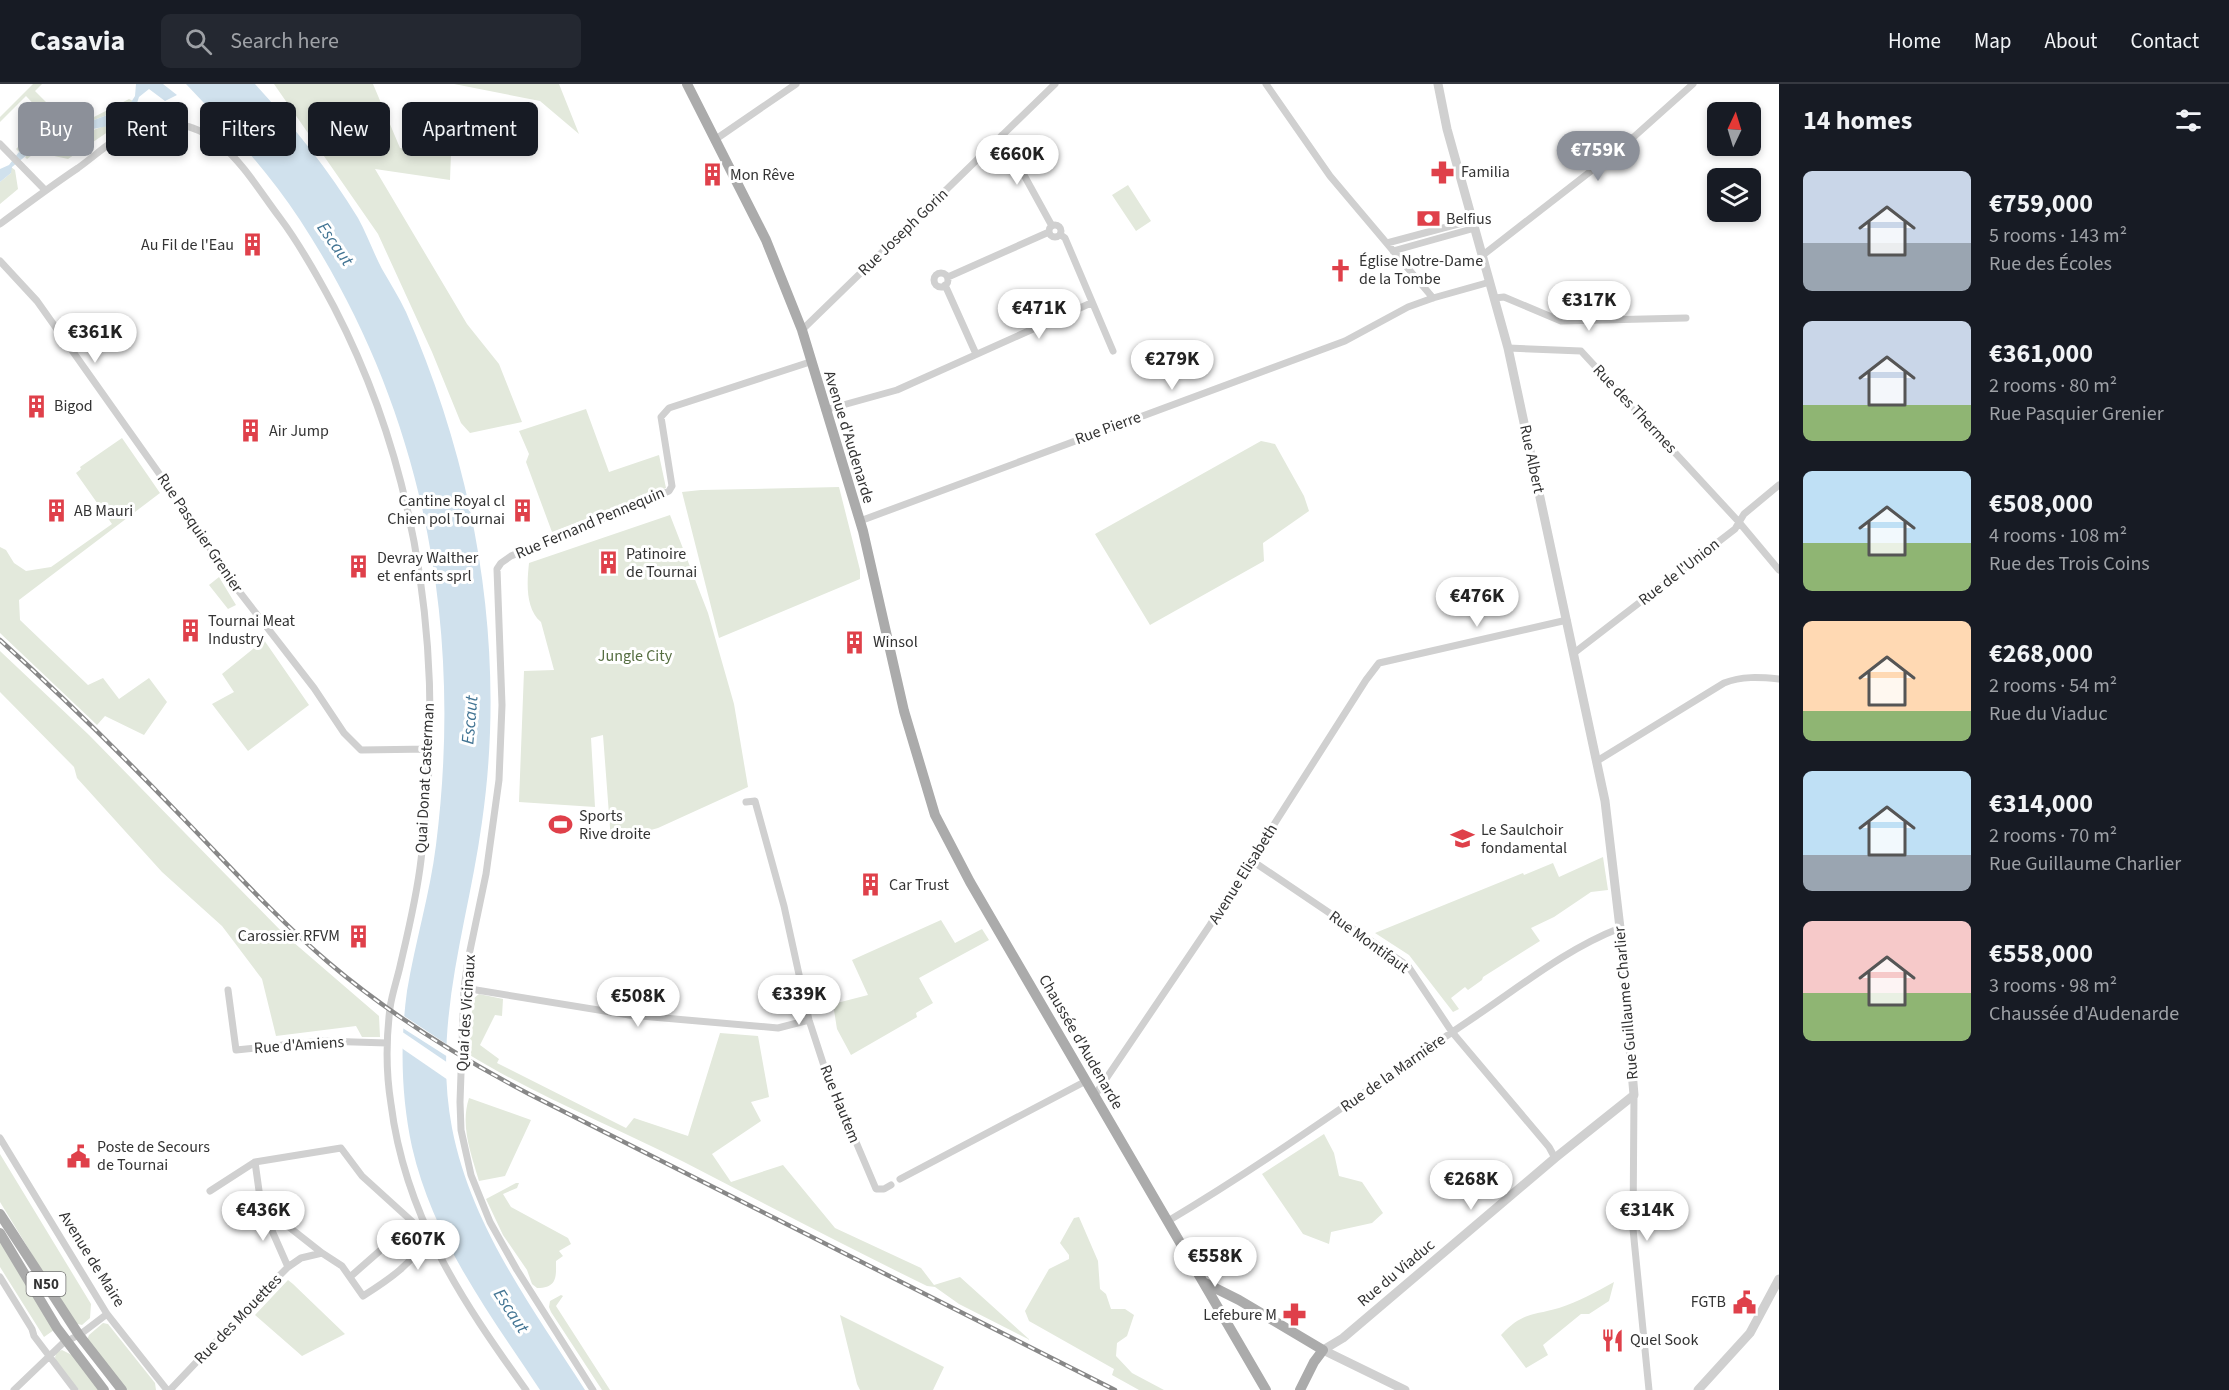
<!DOCTYPE html>
<html lang="en">
<head>
<meta charset="utf-8">
<style>
  :root { --surface:#171b24; --page:#242831; --text:#f1f3f6; --muted:#9ea1a6; --line:#363941; --accent:#8c9099 }
  body { margin:0; font-family:"Source Sans 3",sans-serif; background:var(--page); color:var(--text); height:100vh; display:flex; flex-direction:column; font-size:22px; white-space:nowrap }
  * { box-sizing:border-box; margin:0 }
  p { font-size:20px; color:var(--muted) }
  .icon { flex:none; width:33px; height:33px; fill:none; stroke:currentColor; stroke-width:2; stroke-linecap:round; stroke-linejoin:round }
  .map { position:relative; flex:1; overflow:hidden }
  .sheet { display:flex; flex-direction:column; background:var(--surface); width:450px }
  .sheet>* { flex:none }
  .hud { position:absolute; left:18px; top:18px; width:570px; height:54px; display:flex; gap:12px }
  .needle { width:39px; rotate:4deg }
  .fabs { position:absolute; left:1707px; top:18px; display:grid; gap:12px }
  .fabs a { display:grid; place-items:center; width:54px; height:54px; border-radius:9px; background:var(--surface); box-shadow:0 3px 9px #0003; font-size:30px }
  .price { position:absolute; translate:-50% -51px; padding:0 14px; border-radius:21px; background:#fff; color:#222; font-size:20px; line-height:39px; filter:drop-shadow(0 2px 3px #0008) }
  .price::after { content:''; position:absolute; left:50%; top:36px; width:18px; height:14px; margin-left:-9px; background:inherit; clip-path:polygon(0 0,100% 0,50% 100%) }
  .price.on { background:var(--accent); color:#fff }
  ul { padding:0; list-style:none }
  li { display:flex; align-items:center; gap:18px; height:150px; padding:0 24px }
  li span { display:grid; place-items:center; flex:none; width:168px; height:120px; border-radius:9px; color:#555 }
  li>.icon { margin-inline-start:auto }
  span .icon { width:72px; height:72px; fill:#fffc; stroke-width:1 }
  li b { font-size:26px }
  h2 { display:flex; justify-content:space-between; align-items:center; height:72px; padding:0 24px; font-size:26px }
  .chip { padding:0 21px; border-radius:9px; background:var(--surface); box-shadow:0 3px 9px #0003; font-size:21px; line-height:54px }
  .chip.on { background:var(--accent); color:#fff }
  header { display:flex; align-items:center; gap:36px; box-sizing:border-box; height:84px; padding:0 30px; background:var(--surface); border-bottom:2px solid var(--line) }
  header strong { font-size:28px }
  nav { display:flex; gap:33px; margin-inline-start:auto; font-size:21px }
  .search { width:420px; height:54px; background:var(--page); display:flex; align-items:center; gap:15px; box-sizing:border-box; padding:0 21px; border-radius:9px; color:var(--muted); font-size:22px }
  main { display:flex; flex:1; min-height:0 }
  .map>svg:first-child { display:block }
</style>
</head>
<body>
<header>
<strong>Casavia</strong>
<div class="search"><svg class="icon" aria-label="search" viewBox="0 0 24 24"><circle cx="10" cy="10" r="6"/><path d="M15 15l6 6"/></svg>Search here</div>
<nav><a>Home</a><a>Map</a><a>About</a><a>Contact</a></nav>
</header>
<main>
<div class="map">
<svg width="1779" height="1306" viewBox="0 0 1779 1306">
  <rect width="100%" height="100%" fill="#fff"/>
  <path fill="#e3e9dc" d="M33,0H42L35,7L49,21L41,28L26,12L0,38V33Z
    M274,0H373L400,64L451,69L450,96L375,85L467,240L499,280L522,338L470,349L461,339L432,268L378,150Z
    M454,0H559L579,50L540,17Z
    M129,15L133,17L128,23L68,46L40,52L19,68L16,65L55,27L65,36L81,21L92,34Z
    M136,20L141,32L121,39L68,75L36,68L27,75L25,73L37,63L72,54L128,33L134,28Z
    M11,83L15,86L18,105L0,120V98L11,89Z
    M1128,101L1151,137L1136,147L1112,111Z
    M586,325L609,388L659,371L666,404L552,448L526,378L529,370L519,347Z
    M122,354L160,409L19,516L20,536L88,601L103,594L119,615L149,594L167,618L144,651L105,632L97,641L0,549V463L6,466L14,479L26,487L51,483L112,440L76,389L81,385L80,383Z
    M1261,357L1275,360L1304,412L1309,427L1263,459L1264,477L1150,541L1095,450Z
    M839,403L860,486V495L719,554L682,408L701,406Z
    M670,431L708,529L734,620L748,703L658,744L611,757L603,651L591,654L595,723L519,718L524,587L554,586L541,538C525,524 527,498 529,479Z
    M219,493L236,521L228,525L209,501Z
    M264,556L309,621L248,667L212,620L234,608L222,590Z
    M0,567L89,651L285,851L379,932L380,953H362L356,942L276,952L262,895L222,842L162,788L77,694L74,683L0,608Z
    M1603,773L1608,806L1591,808L1554,833L1531,844L1540,857L1483,893L1482,896L1468,906L1465,903L1451,914L1459,925L1453,928L1409,871L1375,849L1523,789L1524,791L1553,779L1559,793Z
    M941,836L955,859L982,845L989,856L919,894L933,919L916,929L917,933L851,971L837,945L833,920L868,911L852,876Z
    M479,910L503,915L502,932L495,931L480,961L499,975L497,979L626,1044L634,1034L688,1052L720,949L758,952L769,1013L751,1018L761,1037L712,1070L731,1098L783,1081L835,1144L921,1184L934,1201L960,1193L1030,1256L959,1220L935,1203L927,1202C845,1162 765,1120 684,1078C612,1042 537,1012 468,970L473,915Z
    M469,1014L531,1036L505,1092L479,1097C471,1069 460,1042 469,1014Z
    M1324,1050L1334,1069L1339,1092L1362,1098L1383,1129L1372,1139L1331,1148L1329,1160L1303,1150L1262,1090Z
    M0,1070L91,1220L90,1234L82,1241L74,1239L0,1118Z
    M516,1099H519L517,1104L503,1110L511,1123L568,1154L571,1160L559,1167L563,1172L556,1177C556,1192 558,1204 537,1204L532,1200L527,1186L503,1151L486,1115Z
    M1079,1133L1098,1177L1100,1205L1106,1210L1111,1225H1125L1134,1231L1127,1252L1117,1259L1116,1272L1132,1289L1164,1306H1139L1112,1291L1114,1285L1029,1237L1025,1227L1049,1185L1069,1175V1171L1060,1159L1074,1134Z
    M0,1157L54,1246L44,1253L0,1183Z
    M288,1196L293,1200L345,1250L302,1272L255,1231Z
    M1614,1198L1609,1217L1589,1230H1581L1543,1261L1548,1271L1526,1284L1501,1251C1523,1228 1531,1232 1559,1224C1578,1218 1596,1208 1614,1198Z
    M561,1211L563,1212L556,1222L610,1306H602L551,1228L549,1223L550,1217Z
    M840,1231L944,1283L933,1306H860L857,1300Z
    M103,1239L108,1240L155,1299L156,1306H127L87,1256L89,1251Z
    M62,1266L72,1271L100,1306H79L56,1278L55,1273L57,1268Z"/>
  <path fill="#d0e1ed" d="M136,0H163L177,11L165,17L149,5L139,13L134,28L128,33L113,41L93,45L72,54L37,63L12,83L11,89L0,98V85L9,81L22,64L40,52L68,46L128,23L135,12Z
    M186,0H255C293,42 329,86 358,134C367,150 373,168 382,185C390,199 399,213 406,228C476,388 507,564 482,738C468,841 432,939 452,1044C471,1142 532,1223 585,1306H540C489,1229 433,1155 412,1063C401,1012 400,958 407,907C415,858 430,810 436,761C464,539 423,324 300,136C267,86 227,43 186,0Z"/>
  <path fill="#fff" d="M401,930L448,961V973L401,943Z
    M401,947L448,979V996L400,963Z"/>
  <g fill="none" stroke-linecap="round" stroke-linejoin="round">
    <path stroke="#d0d0d0" stroke-width="7" d="M1266,0L1330,92L1433,214
      M1002,51L1052,142
      M716,55L796,0
      M0,60L45,106
      M0,140C26,121 51,102 78,84C95,72 111,56 130,47C159,32 196,39 220,60C244,80 261,109 280,134C301,162 318,193 334,223C423,395 445,586 421,776C417,811 409,844 401,878C398,893 392,909 390,924C386,956 386,989 391,1020C405,1132 462,1217 526,1306
      M1049 147a6 6 0 1 1 12 0a6 6 0 1 1-12 0Z
      M1061,151L1065,154L1113,267
      M1387,159L1473,136
      M1393,167L1475,144
      M1483,171L1627,59L1693,0
      M0,177L37,217L168,402L238,506L314,604L344,649L361,666L430,665
      M934 196a7 7 0 1 1 14 0a7 7 0 1 1-14 0Z
      M948,193L1049,148
      M945,201L976,270
      M1495,214L1504,213L1561,237L1686,234
      M802,246L1055,0
      M1508,264L1581,267L1738,437L1779,486
      M825,326L897,306L1091,219
      M860,437L1345,257L1408,223L1433,214L1490,198
      M1574,569L1735,445L1744,430L1779,401
      M1597,677L1724,599C1742,592 1759,593 1779,595
      M746,718L755,717L784,822L809,936L825,985L876,1105H884L891,1101
      M1251,776L1408,882L1452,948L1549,1063L1555,1074
      M464,904L629,931L778,944L809,936
      M228,906L236,966L322,957L387,959
      M1095,1011L1210,841L1366,596L1379,579L1567,536
      M1634,1011L1633,1145L1649,1306
      M0,1054L107,1230L167,1306
      M255,1078L261,1121L322,1169
      M900,1095L1086,997
      M210,1107L255,1078L341,1064L362,1092L427,1151
      M262,1124L288,1183
      M1168,1137C1274,1074 1373,1001 1476,932C1522,901 1568,864 1620,844
      M0,1193L32,1245L34,1252L75,1306
      M350,1193L391,1157L403,1151L428,1152
      M14,1306L62,1260L82,1249L107,1230
      M170,1306L260,1211L288,1183L301,1174L322,1169L342,1182L363,1212C390,1195 412,1180 428,1152
      M593,1306L517,1186L490,1138L471,1091L461,1046L460,1018L464,904L468,876L486,790L499,696L502,621L497,485L501,479L511,472L669,407L672,402L661,333L669,324L810,278"/>
    <path stroke="#d0d0d0" stroke-width="9" d="M1323,1266L1343,1254L1555,1074L1634,1011L1620,844L1605,717L1508,264L1447,45L1438,0
      M1323,1266L1405,1306
      M1698,1306L1750,1249L1779,1195"/>
    <path stroke="#ababab" stroke-width="10" d="M687,0L766,156L802,246L863,447L904,627L935,731L970,798L1266,1306
      M0,1130L79,1251L122,1306
      M0,1149L57,1244L104,1306
      M1205,1199L1239,1216L1323,1266L1314,1278L1300,1306"/>
    <defs>
      <path id="rail" d="M0,556C61,611 119,668 176,727C226,778 273,831 328,878C390,931 457,972 529,1010L1115,1306"/>
    </defs>
    <use href="#rail" stroke="#888" stroke-width="4.5"/>
    <use href="#rail" stroke="#fff" stroke-width="2" stroke-dasharray="7" stroke-linecap="butt"/>
  </g>
  <defs>
    <symbol id="pharmacy-bare" viewBox="-9 -9 18 18"><path d="M-2-6h4v4h4v4h-4v4h-4v-4h-4v-4h4Z" fill="#df404a" stroke="#fff" stroke-width="2.5" paint-order="stroke"/></symbol>
    <symbol id="building-bare" viewBox="-9 -9 18 18"><path d="M-4-6H4V6H1V3H-1V6H-4ZM-2.5-4.3h1.7v1.8h-1.7ZM.8-4.3h1.7v1.8H.8ZM-2.5-1h1.7V.8h-1.7ZM.8-1h1.7V.8H.8Z" fill="#df404a" stroke="#fff" stroke-width="2.5" paint-order="stroke"/></symbol>
    <symbol id="bank-bare" viewBox="-9 -9 18 18"><path d="M-6-4H6V4H-6ZM0-2.3a2.3 2.3 0 1 0 0 4.6a2.3 2.3 0 1 0 0-4.6Z" fill="#df404a" stroke="#fff" stroke-width="2.5" paint-order="stroke"/></symbol>
    <symbol id="church-bare" viewBox="-9 -9 18 18"><path d="M-1.2-6h2.4v3.5h3.3v2.4h-3.3V6h-2.4V-.1h-3.3v-2.4h3.3Z" fill="#df404a" stroke="#fff" stroke-width="2.5" paint-order="stroke"/></symbol>
    <symbol id="stadium-bare" viewBox="-9 -9 18 18"><path d="M0-5a6.5 5 0 1 0 0 10a6.5 5 0 1 0 0-10ZM-3.5-1.8h7v3.6h-7Z" fill="#df404a" stroke="#fff" stroke-width="2.5" paint-order="stroke"/></symbol>
    <symbol id="school-bare" viewBox="-9 -9 18 18"><path d="M0-5L7-2L0 1L-7-2ZM-4 1L0 2.5L4 1V4Q0 6-4 4Z" fill="#df404a" stroke="#fff" stroke-width="2.5" paint-order="stroke"/></symbol>
    <symbol id="civic-bare" viewBox="-9 -9 18 18"><path d="M-.6-6.5H3V-4.5H.6V-3L4-1V1h2V6H-6V1h2V-1L-.6-3ZM-1.2 2.5V6h2.4V2.5Z" fill="#df404a" stroke="#fff" stroke-width="2.5" paint-order="stroke"/></symbol>
    <symbol id="restaurant-bare" viewBox="-9 -9 18 18"><path d="M-5-6h1v4h1v-4h1v4h1v-4h1v5L-1.5 .5V6h-2V.5L-5-1ZM5-6V6H3V1.5H1.5Q1.5-4 5-6Z" fill="#df404a" stroke="#fff" stroke-width="2.5" paint-order="stroke"/></symbol>
  </defs>
  <g fill-rule="evenodd">
    <use href="#pharmacy-bare" x="1426" y="72" width="33" height="33"/>
    <use href="#building-bare" x="696" y="74" width="33" height="33"/>
    <use href="#bank-bare" x="1412" y="118" width="33" height="33"/>
    <use href="#building-bare" x="236" y="144" width="33" height="33"/>
    <use href="#church-bare" x="1324" y="170" width="33" height="33"/>
    <use href="#building-bare" x="20" y="306" width="33" height="33"/>
    <use href="#building-bare" x="234" y="330" width="33" height="33"/>
    <use href="#building-bare" x="506" y="410" width="33" height="33"/>
    <use href="#building-bare" x="40" y="410" width="33" height="33"/>
    <use href="#building-bare" x="592" y="462" width="33" height="33"/>
    <use href="#building-bare" x="342" y="466" width="33" height="33"/>
    <use href="#building-bare" x="174" y="530" width="33" height="33"/>
    <use href="#building-bare" x="838" y="542" width="33" height="33"/>
    <use href="#stadium-bare" x="544" y="724" width="33" height="33"/>
    <use href="#school-bare" x="1446" y="738" width="33" height="33"/>
    <use href="#building-bare" x="854" y="784" width="33" height="33"/>
    <use href="#building-bare" x="342" y="836" width="33" height="33"/>
    <use href="#civic-bare" x="62" y="1056" width="33" height="33"/>
    <use href="#civic-bare" x="1728" y="1202" width="33" height="33"/>
    <use href="#pharmacy-bare" x="1278" y="1214" width="33" height="33"/>
    <use href="#restaurant-bare" x="1596" y="1240" width="33" height="33"/>
  </g>
  <g text-anchor="middle" dominant-baseline="central" stroke-width="6" stroke-linejoin="round" paint-order="stroke">
    <rect fill="#fff" stroke="#707070" stroke-width="1.5" x="26.5" y="1188" width="39" height="24" rx="4.5"/>
    <g font-size="15" font-weight="bold" fill="#333">
      <text x="46" y="1200">N50</text>
    </g>
    <g font-size="16" fill="#333" stroke="#fff" text-anchor="start">
      <text x="1461" y="88">Familia</text>
      <text x="730" y="91">Mon Rêve</text>
      <text x="1446" y="135">Belfius</text>
      <text x="234" y="161" text-anchor="end">Au Fil de l'Eau</text>
      <text x="1359" y="177">Église Notre-Dame<tspan x="1359" dy="18">de la Tombe</tspan></text>
      <text x="54" y="322">Bigod</text>
      <text x="269" y="347">Air Jump</text>
      <text x="505" y="417" text-anchor="end">Cantine Royal cl<tspan x="505" dy="18">Chien pol Tournai</tspan></text>
      <text x="74" y="427">AB Mauri</text>
      <text x="626" y="470">Patinoire<tspan x="626" dy="18">de Tournai</tspan></text>
      <text x="377" y="474">Devray Walther<tspan x="377" dy="18">et enfants sprl</tspan></text>
      <text x="208" y="537">Tournai Meat<tspan x="208" dy="18">Industry</tspan></text>
      <text x="873" y="558">Winsol</text>
      <text x="579" y="732">Sports<tspan x="579" dy="18">Rive droite</tspan></text>
      <text x="1481" y="746">Le Saulchoir<tspan x="1481" dy="18">fondamental</tspan></text>
      <text x="889" y="801">Car Trust</text>
      <text x="340" y="852" text-anchor="end">Carossier RFVM</text>
      <text x="97" y="1063">Poste de Secours<tspan x="97" dy="18">de Tournai</tspan></text>
      <text x="1726" y="1218" text-anchor="end">FGTB</text>
      <text x="1277" y="1231" text-anchor="end">Lefebure M</text>
      <text x="1630" y="1256">Quel Sook</text>
    </g>
    <g font-size="16" fill="#333" stroke="#fff">
      <text transform="translate(903 148) rotate(-44)">Rue Joseph Gorin</text>
      <text transform="translate(1635 325) rotate(47)">Rue des Thermes</text>
      <text transform="translate(1108 344) rotate(-20)">Rue Pierre</text>
      <text transform="translate(849 353) rotate(73)">Avenue d'Audenarde</text>
      <text transform="translate(1532 375) rotate(78)">Rue Albert</text>
      <text transform="translate(590 439) rotate(-23)">Rue Fernand Pennequin</text>
      <text transform="translate(200 449) rotate(56)">Rue Pasquier Grenier</text>
      <text transform="translate(1679 488) rotate(-38)">Rue de l'Union</text>
      <text transform="translate(425 694) rotate(-87)">Quai Donat Casterman</text>
      <text transform="translate(1243 790) rotate(-58)">Avenue Elisabeth</text>
      <text transform="translate(1369 858) rotate(36)">Rue Montifaut</text>
      <text transform="translate(1626 919) rotate(-95)">Rue Guillaume Charlier</text>
      <text transform="translate(466 929) rotate(-86)">Quai des Vicinaux</text>
      <text transform="translate(1081 958) rotate(60)">Chaussée d'Audenarde</text>
      <text transform="translate(299 961) rotate(-4)">Rue d'Amiens</text>
      <text transform="translate(1393 989) rotate(-35)">Rue de la Marnière</text>
      <text transform="translate(840 1020) rotate(68)">Rue Hautem</text>
      <text transform="translate(92 1175) rotate(58)">Avenue de Maire</text>
      <text transform="translate(1396 1189) rotate(-40)">Rue du Viaduc</text>
      <text transform="translate(238 1235) rotate(-46)">Rue des Mouettes</text>
    </g>
    <g font-size="16" fill="#566e41" stroke="#fff">
      <text x="635" y="572">Jungle City</text>
    </g>
    <g font-size="18" font-style="italic" fill="#427493" stroke="#fff">
      <text transform="translate(335 160) rotate(55)">Escaut</text>
      <text transform="translate(470 636) rotate(-85)">Escaut</text>
      <text transform="translate(511 1227) rotate(57)">Escaut</text>
    </g>
  </g>
</svg>
<div class="fabs">
<a><svg class="needle" viewBox="-14 -14 28 28"><path d="M0-13l5 13h-10z" fill="#e53935"/><path d="M0 13l5-13h-10z" fill="#9ea1a6"/></svg></a>
<a><svg class="icon" aria-label="layers" viewBox="0 0 24 24"><path d="M12 4l9 5-9 5-9-5zM3 14l9 5 9-5"/></svg></a>
</div>
<b class="price on" style="left:1598px;top:98px">€759K</b>
<b class="price" style="left:1017px;top:102px">€660K</b>
<b class="price" style="left:1589px;top:248px">€317K</b>
<b class="price" style="left:1039px;top:256px">€471K</b>
<b class="price" style="left:95px;top:280px">€361K</b>
<b class="price" style="left:1172px;top:307px">€279K</b>
<b class="price" style="left:1477px;top:544px">€476K</b>
<b class="price" style="left:799px;top:942px">€339K</b>
<b class="price" style="left:638px;top:944px">€508K</b>
<b class="price" style="left:1471px;top:1127px">€268K</b>
<b class="price" style="left:263px;top:1158px">€436K</b>
<b class="price" style="left:1647px;top:1158px">€314K</b>
<b class="price" style="left:418px;top:1187px">€607K</b>
<b class="price" style="left:1215px;top:1204px">€558K</b>
<div class="hud">
<a class="chip on">Buy</a>
<a class="chip">Rent</a>
<a class="chip">Filters</a>
<a class="chip">New</a>
<a class="chip">Apartment</a>
</div>
</div>
<section class="sheet">
<h2>14 homes<svg class="icon" aria-label="filters" viewBox="0 0 24 24"><path d="M4 7h16M4 17h16"/><circle cx="9" cy="7" r="2"/><circle cx="15" cy="17" r="2"/></svg></h2>
<ul>
<li><span style="background:linear-gradient(#c9d6e8 60%,#9aa5b1 0)"><svg class="icon" aria-label="home" viewBox="0 0 24 24"><path d="M3 11l9-7 9 7M6 9v11h12V9"/></svg></span><div><b>€759,000</b><p>5 rooms · 143 m²</p><p>Rue des Écoles</p></div></li>
<li><span style="background:linear-gradient(#c9d6e8 70%,#8fb573 0)"><svg class="icon" aria-label="home" viewBox="0 0 24 24"><path d="M3 11l9-7 9 7M6 9v11h12V9"/></svg></span><div><b>€361,000</b><p>2 rooms · 80 m²</p><p>Rue Pasquier Grenier</p></div></li>
<li><span style="background:linear-gradient(#bfe0f5 60%,#8fb573 0)"><svg class="icon" aria-label="home" viewBox="0 0 24 24"><path d="M3 11l9-7 9 7M6 9v11h12V9"/></svg></span><div><b>€508,000</b><p>4 rooms · 108 m²</p><p>Rue des Trois Coins</p></div></li>
<li><span style="background:linear-gradient(#ffd9b3 75%,#8fb573 0)"><svg class="icon" aria-label="home" viewBox="0 0 24 24"><path d="M3 11l9-7 9 7M6 9v11h12V9"/></svg></span><div><b>€268,000</b><p>2 rooms · 54 m²</p><p>Rue du Viaduc</p></div></li>
<li><span style="background:linear-gradient(#bfe0f5 70%,#9aa5b1 0)"><svg class="icon" aria-label="home" viewBox="0 0 24 24"><path d="M3 11l9-7 9 7M6 9v11h12V9"/></svg></span><div><b>€314,000</b><p>2 rooms · 70 m²</p><p>Rue Guillaume Charlier</p></div></li>
<li><span style="background:linear-gradient(#f6c9c9 60%,#8fb573 0)"><svg class="icon" aria-label="home" viewBox="0 0 24 24"><path d="M3 11l9-7 9 7M6 9v11h12V9"/></svg></span><div><b>€558,000</b><p>3 rooms · 98 m²</p><p>Chaussée d'Audenarde</p></div></li>
</ul>
</section>
</main>
</body>
</html>
